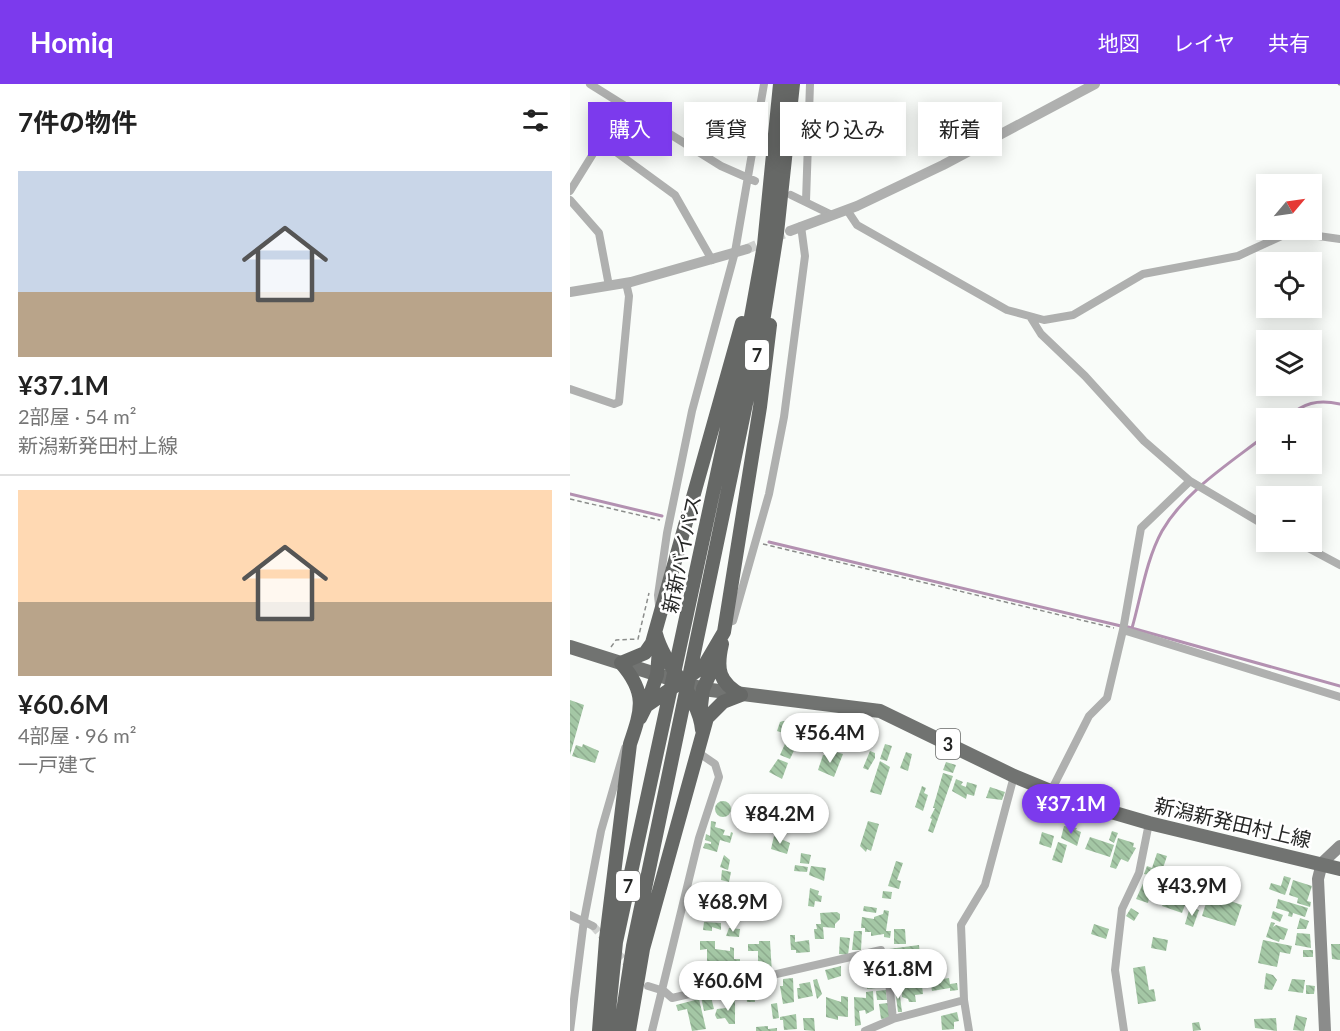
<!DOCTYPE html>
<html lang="ja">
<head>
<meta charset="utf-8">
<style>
  :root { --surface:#fff; --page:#f2f2f2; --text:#222; --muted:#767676; --line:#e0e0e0; --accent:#7c3aed }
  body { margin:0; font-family:Lato,"Noto Sans JP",sans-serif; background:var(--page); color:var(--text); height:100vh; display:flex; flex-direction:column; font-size:22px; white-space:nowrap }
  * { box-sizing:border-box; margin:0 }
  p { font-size:20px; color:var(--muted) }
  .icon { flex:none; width:33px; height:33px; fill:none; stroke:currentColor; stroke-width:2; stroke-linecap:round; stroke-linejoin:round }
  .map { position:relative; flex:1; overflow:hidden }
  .sheet { display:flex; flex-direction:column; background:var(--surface); width:570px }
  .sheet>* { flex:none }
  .hud { position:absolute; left:18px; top:18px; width:570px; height:54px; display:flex; gap:12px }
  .needle { width:39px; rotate:61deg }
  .tools { position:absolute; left:686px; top:90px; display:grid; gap:12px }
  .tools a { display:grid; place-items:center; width:66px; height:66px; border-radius:0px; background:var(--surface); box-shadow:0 3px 15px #0003; font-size:30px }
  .price { position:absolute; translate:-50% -51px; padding:0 14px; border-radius:21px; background:#fff; color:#222; font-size:20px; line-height:39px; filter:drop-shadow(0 2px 3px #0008) }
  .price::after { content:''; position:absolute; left:50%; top:36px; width:18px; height:14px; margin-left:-9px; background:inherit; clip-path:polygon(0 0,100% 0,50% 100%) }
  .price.current { background:var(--accent); color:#fff }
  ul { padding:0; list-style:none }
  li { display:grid; align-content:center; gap:12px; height:318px; padding:0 18px }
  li+li { border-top:2px solid var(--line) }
  li span { display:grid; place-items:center; height:186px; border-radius:0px; color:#555 }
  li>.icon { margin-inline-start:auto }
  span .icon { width:108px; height:108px; fill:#fffc; stroke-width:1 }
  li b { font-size:26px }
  h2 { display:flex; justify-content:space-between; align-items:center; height:72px; padding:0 18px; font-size:26px }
  .tag { padding:0 21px; border-radius:0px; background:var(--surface); box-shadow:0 3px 15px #0003; font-size:21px; line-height:54px }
  .tag.current { background:var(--accent); color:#fff }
  header { display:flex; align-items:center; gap:36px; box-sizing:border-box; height:84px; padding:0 30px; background:var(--accent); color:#fff }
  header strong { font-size:28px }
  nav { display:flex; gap:33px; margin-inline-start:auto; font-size:21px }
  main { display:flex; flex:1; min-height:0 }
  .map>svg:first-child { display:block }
</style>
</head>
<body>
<header>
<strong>Homiq</strong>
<nav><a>地図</a><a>レイヤ</a><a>共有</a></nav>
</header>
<main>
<section class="sheet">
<h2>7件の物件<svg class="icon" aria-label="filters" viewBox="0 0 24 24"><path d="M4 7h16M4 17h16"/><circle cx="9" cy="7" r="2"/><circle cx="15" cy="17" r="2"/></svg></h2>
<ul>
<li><span style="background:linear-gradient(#c9d6e8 65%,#b9a48a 0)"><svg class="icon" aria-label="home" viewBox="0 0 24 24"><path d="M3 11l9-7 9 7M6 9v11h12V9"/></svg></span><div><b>¥37.1M</b><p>2部屋 · 54 m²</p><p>新潟新発田村上線</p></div></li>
<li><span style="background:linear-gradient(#ffd9b3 60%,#b9a48a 0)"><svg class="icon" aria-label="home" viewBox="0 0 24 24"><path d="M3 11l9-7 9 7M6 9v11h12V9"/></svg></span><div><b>¥60.6M</b><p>4部屋 · 96 m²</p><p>一戸建て</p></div></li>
</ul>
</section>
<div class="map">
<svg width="770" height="947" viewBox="0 0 770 947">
  <defs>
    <pattern id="building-back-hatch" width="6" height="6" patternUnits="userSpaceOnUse" patternTransform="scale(1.5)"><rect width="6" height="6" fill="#a4c7a5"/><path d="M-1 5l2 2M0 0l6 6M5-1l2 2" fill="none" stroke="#8dab8e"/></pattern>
  </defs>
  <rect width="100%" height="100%" fill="#f9fcf9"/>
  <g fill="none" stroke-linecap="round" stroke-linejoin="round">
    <path stroke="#b391b1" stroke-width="3" d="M716,334C734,319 747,315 770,320
      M0,410L92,432
      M199,458L551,542
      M558,543L770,602
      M562,544C571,513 576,476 592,447C615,407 660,379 696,351"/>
  </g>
  <path fill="url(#building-back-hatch)" d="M0,616L14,621L0,671Z
    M213,637L219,638L216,650L207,647L210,638Z
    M224,637L232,643L228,653L219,649Z
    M236,639L245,641L240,659L244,660L242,666L229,662Z
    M263,641L273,645L271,651L261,648Z
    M219,651L229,656L220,675L210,671Z
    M13,660L29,667L25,679L2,672L6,661L12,663Z
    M315,660L322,662L317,677L310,675Z
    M300,667L305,669V674L298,686L293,684Z
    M266,668L273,670L264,693L248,686L253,671L264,672Z
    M336,668L342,670L338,687L330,684Z
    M208,675L218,679L212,695L199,688Z
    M310,677L320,683L311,711L300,708Z
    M376,678L386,681L383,689L373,686Z
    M373,689L383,692L363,749L358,747L362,735L360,734L365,724H363Z
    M386,695L393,698L391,701L396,703L397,698L407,701L404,712L397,710L396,715L382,707Z
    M352,702L356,704L354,709L358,711L353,727L345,723Z
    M420,703L435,708L432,716L416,714Z
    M145 725a8 8 0 1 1 16 0a8 8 0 1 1-16 0Z
    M141,737L146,738L145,743L155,746L153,751L160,752L161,748L163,749L160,759L150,756L147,768L133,764L135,759L141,760V758L135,756L136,750L140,752Z
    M298,737L309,740L301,767L297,765L296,768L290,762Z
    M494,742L507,744L506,746L511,748L507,762L491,754Z
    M542,747L548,749L544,759L539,756Z
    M472,748L484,752L481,764L469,760Z
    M204,752L220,759L217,770L201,765Z
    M520,753L544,761L540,773L515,765Z
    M548,754L564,759L563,763L566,764L558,778L551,775L546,785L540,783Z
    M488,758L497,761L492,779L482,776Z
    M231,769L241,771L239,780L230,779Z
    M587,769L597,772L590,793L574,790L577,782L582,784Z
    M154,771L160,776L158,786L150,783Z
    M326,777L333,779L327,796L331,797L329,805L318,802Z
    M225,781L238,783L237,788L224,787Z
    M241,782L256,784L254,797L239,791Z
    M152,786L161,788L159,798L151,796Z
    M714,792L721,794L715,811L699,805L701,799L711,802Z
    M576,793L583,796L578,819L566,815Z
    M601,796L634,806L629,821L597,811Z
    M723,796L742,802L737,817L741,818L740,823L727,819L728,814L719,811Z
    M240,804L249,807L248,811L252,812L251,818L245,817L244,823L238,822Z
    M640,806L658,812L657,816L672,821L665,842L632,832Z
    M313,807L322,808L321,815L312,814Z
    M595,814L615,821L612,829L592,822Z
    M708,815L738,824L735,833L723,829L722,833L718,832L719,828L706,824Z
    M294,822L307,824L306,829L293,827Z
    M620,823L629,826L623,843L615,840Z
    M561,824L569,829L564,837L556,832Z
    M314,826L319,827L316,847H321L320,854L314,853V850L301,852V848H295V844H291L292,833L304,835V833L313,830Z
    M703,827L713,831L710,838L701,834Z
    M267,828L270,830V835L265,840V844L253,843L254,855H245L244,845H247L246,840H251L250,829Z
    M730,834L739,837L736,845H727Z
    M134,838L151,839V846L142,843V847L133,846Z
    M701,838L705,839L703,843L706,841L718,845L714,856L710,855L709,858L696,853Z
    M524,840L539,845L536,855L521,850Z
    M159,844L170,845L169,853L156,852Z
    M324,845H335L336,860H324Z
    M284,847H292L291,866H282Z
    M727,849L740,850L741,864L725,861Z
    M220,851H225V858L239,856L240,868L226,869V866H221Z
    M270,853L280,854L278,871L269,870Z
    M583,853L598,856L596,867L581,864Z
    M693,856L722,862L720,870L710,868L707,883L688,879Z
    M130,857H145V865L160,867V863L164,864V875H170V879L157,877V881H137V865L130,866Z
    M189,857H200L202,889H188V867H178V860H189Z
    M761,860H770V876L762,875Z
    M349,861L350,872L320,873L319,865Z
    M733,866H743V873H733Z
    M301,874L305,888L296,891L297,894L286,895L282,879Z
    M271,882V892L258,896L255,886Z
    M575,882L579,906L584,905L586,917L568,920L563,884Z
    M350,886L353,910L345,911L346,918H339L338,915L332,913V896H329L328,889L339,888L340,895L343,894V887Z
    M696,889L703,891L707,896L702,906L694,905Z
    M144,893L146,901L135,904L133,896Z
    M223,894L224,918L213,920L210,902H213V895Z
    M379,894L380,900L387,899L388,906L380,907V904L362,907L360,897Z
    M247,895L252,910L247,915L243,896Z
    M314,895L315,903L297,905V899Z
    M722,895L735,896L733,909L718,907Z
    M240,898L243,912L228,915L227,904H230L229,900Z
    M736,901L745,902L744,910H736Z
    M325,904H329L332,928H328Z
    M176,905H184L185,918H177Z
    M316,906L317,916H307L306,907Z
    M303,907L304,926L296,930L295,926L289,927L291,941L285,942L284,913L296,914V908Z
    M138,911L141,913L144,925L134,927L131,913Z
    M271,912L278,913V933L268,932V936L256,933V913L271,918Z
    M129,915L136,945L122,947L117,925L108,927L106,921Z
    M156,915H165V940H159L155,934L147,935L145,931L147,925L156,924Z
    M207,919L209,934L203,935L201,920Z
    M318,919L320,934L311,935L309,920Z
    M387,928L389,937L384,938V945L372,946L371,932Z
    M226,930L227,945L214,946L213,936H210V933Z
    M726,931L737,934L734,947L723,946Z
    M233,934H244L245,947L234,946Z
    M706,934L707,947L685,944L684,935Z
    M629,938L631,946L623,947L622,939Z
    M198,942V945L207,944V947H186V943Z"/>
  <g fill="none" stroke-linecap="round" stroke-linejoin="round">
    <path stroke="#cfd1cf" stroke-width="8" stroke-dasharray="8 4" stroke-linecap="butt" d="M23,842L61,884"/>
    <path stroke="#cfd1cf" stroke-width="10" stroke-dasharray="10 5" stroke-linecap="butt" d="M177,165L220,147"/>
    <path stroke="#8b8d8b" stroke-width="1.5" stroke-dasharray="4.5 3" stroke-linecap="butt" d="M768,0L770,1
      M0,415L90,436
      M193,460L544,544
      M41,563L46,556L68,555L79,509"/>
    <path stroke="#afb0af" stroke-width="8" d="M20,0L151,82L185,97
      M31,57L105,111L142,176
      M0,107L31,57L59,25
      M221,111L260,130
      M0,116L29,149L39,202
      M236,117L240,0
      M277,126L287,141L437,226L474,236L503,231L573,190L668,172L720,148L770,155
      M461,234L471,250L515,292L574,357L620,397L696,442
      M0,305L44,320L49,318L59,212L56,199
      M727,458L770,481
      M89,521L88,511L97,449L122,327L165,168L194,0
      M156,539L163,537L199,410L214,333L235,172L231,142
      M553,546L770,613
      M481,707L519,632L537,614L553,546L571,444L620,397
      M0,831L23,842
      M78,902L94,907L102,914L311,866L319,898L323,935
      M0,947L14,836L31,747L55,664
      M82,947L129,754L149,693L145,680L129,669
      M295,947L323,935L394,916
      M399,947L394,916L391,841L415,801L444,692
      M554,947L545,886L552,825L569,789L579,739"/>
    <path stroke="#afb0af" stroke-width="10" d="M220,147L287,122L373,81L525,0
      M0,208L61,198L177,165"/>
    <path stroke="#8b8c8b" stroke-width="12" d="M755,947L748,795L752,779L770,762"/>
    <path stroke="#717371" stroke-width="14" d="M0,563L133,605L310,627L444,692L507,718L579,739L770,785"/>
    <path stroke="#666866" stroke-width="14" d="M86,550C95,584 129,611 132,646
      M152,560C146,586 149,598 171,611
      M76,622L87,591L89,565
      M130,631L133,605L147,574
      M70,634L76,622L134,582L154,548L190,323L200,241
      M29,947L36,855L60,660C72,625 77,609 51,579L75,569L82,559L172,239
      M37,947L46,858L181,233L194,161L210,0
      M50,947L63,862L193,238L207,149L223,0
      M59,947L73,865L137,634L153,618L171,611"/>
  </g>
  <g text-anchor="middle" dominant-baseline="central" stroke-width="5" stroke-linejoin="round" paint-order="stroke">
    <g fill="#fff" stroke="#666766" stroke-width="1.5">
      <rect x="175" y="256" width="24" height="30" rx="4.5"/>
      <rect x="366" y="645" width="24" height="30" rx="4.5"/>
      <rect x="46" y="787" width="24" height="30" rx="4.5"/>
    </g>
    <g font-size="18" font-weight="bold" fill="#252625">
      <text x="187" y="271">7</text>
      <text x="378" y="660">3</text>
      <text x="58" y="802">7</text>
    </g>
    <g font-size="20" fill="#252625" stroke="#fff">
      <text transform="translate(111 470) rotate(-78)">新新バイパス</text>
      <text transform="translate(663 738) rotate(13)">新潟新発田村上線</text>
    </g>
  </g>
</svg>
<div class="tools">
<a><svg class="needle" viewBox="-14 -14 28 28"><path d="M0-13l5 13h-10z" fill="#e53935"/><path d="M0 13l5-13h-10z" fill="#767676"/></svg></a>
<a><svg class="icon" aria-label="locate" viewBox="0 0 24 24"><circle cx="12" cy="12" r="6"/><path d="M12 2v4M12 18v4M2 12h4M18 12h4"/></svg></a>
<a><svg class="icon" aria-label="layers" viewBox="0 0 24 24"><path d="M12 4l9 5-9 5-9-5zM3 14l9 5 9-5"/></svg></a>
<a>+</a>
<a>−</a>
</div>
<b class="price" style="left:260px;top:680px">¥56.4M</b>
<b class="price current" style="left:501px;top:751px">¥37.1M</b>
<b class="price" style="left:210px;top:761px">¥84.2M</b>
<b class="price" style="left:622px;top:833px">¥43.9M</b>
<b class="price" style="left:163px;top:849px">¥68.9M</b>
<b class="price" style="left:328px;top:916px">¥61.8M</b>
<b class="price" style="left:158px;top:928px">¥60.6M</b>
<div class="hud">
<a class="tag current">購入</a>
<a class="tag">賃貸</a>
<a class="tag">絞り込み</a>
<a class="tag">新着</a>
</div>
</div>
</main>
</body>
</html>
